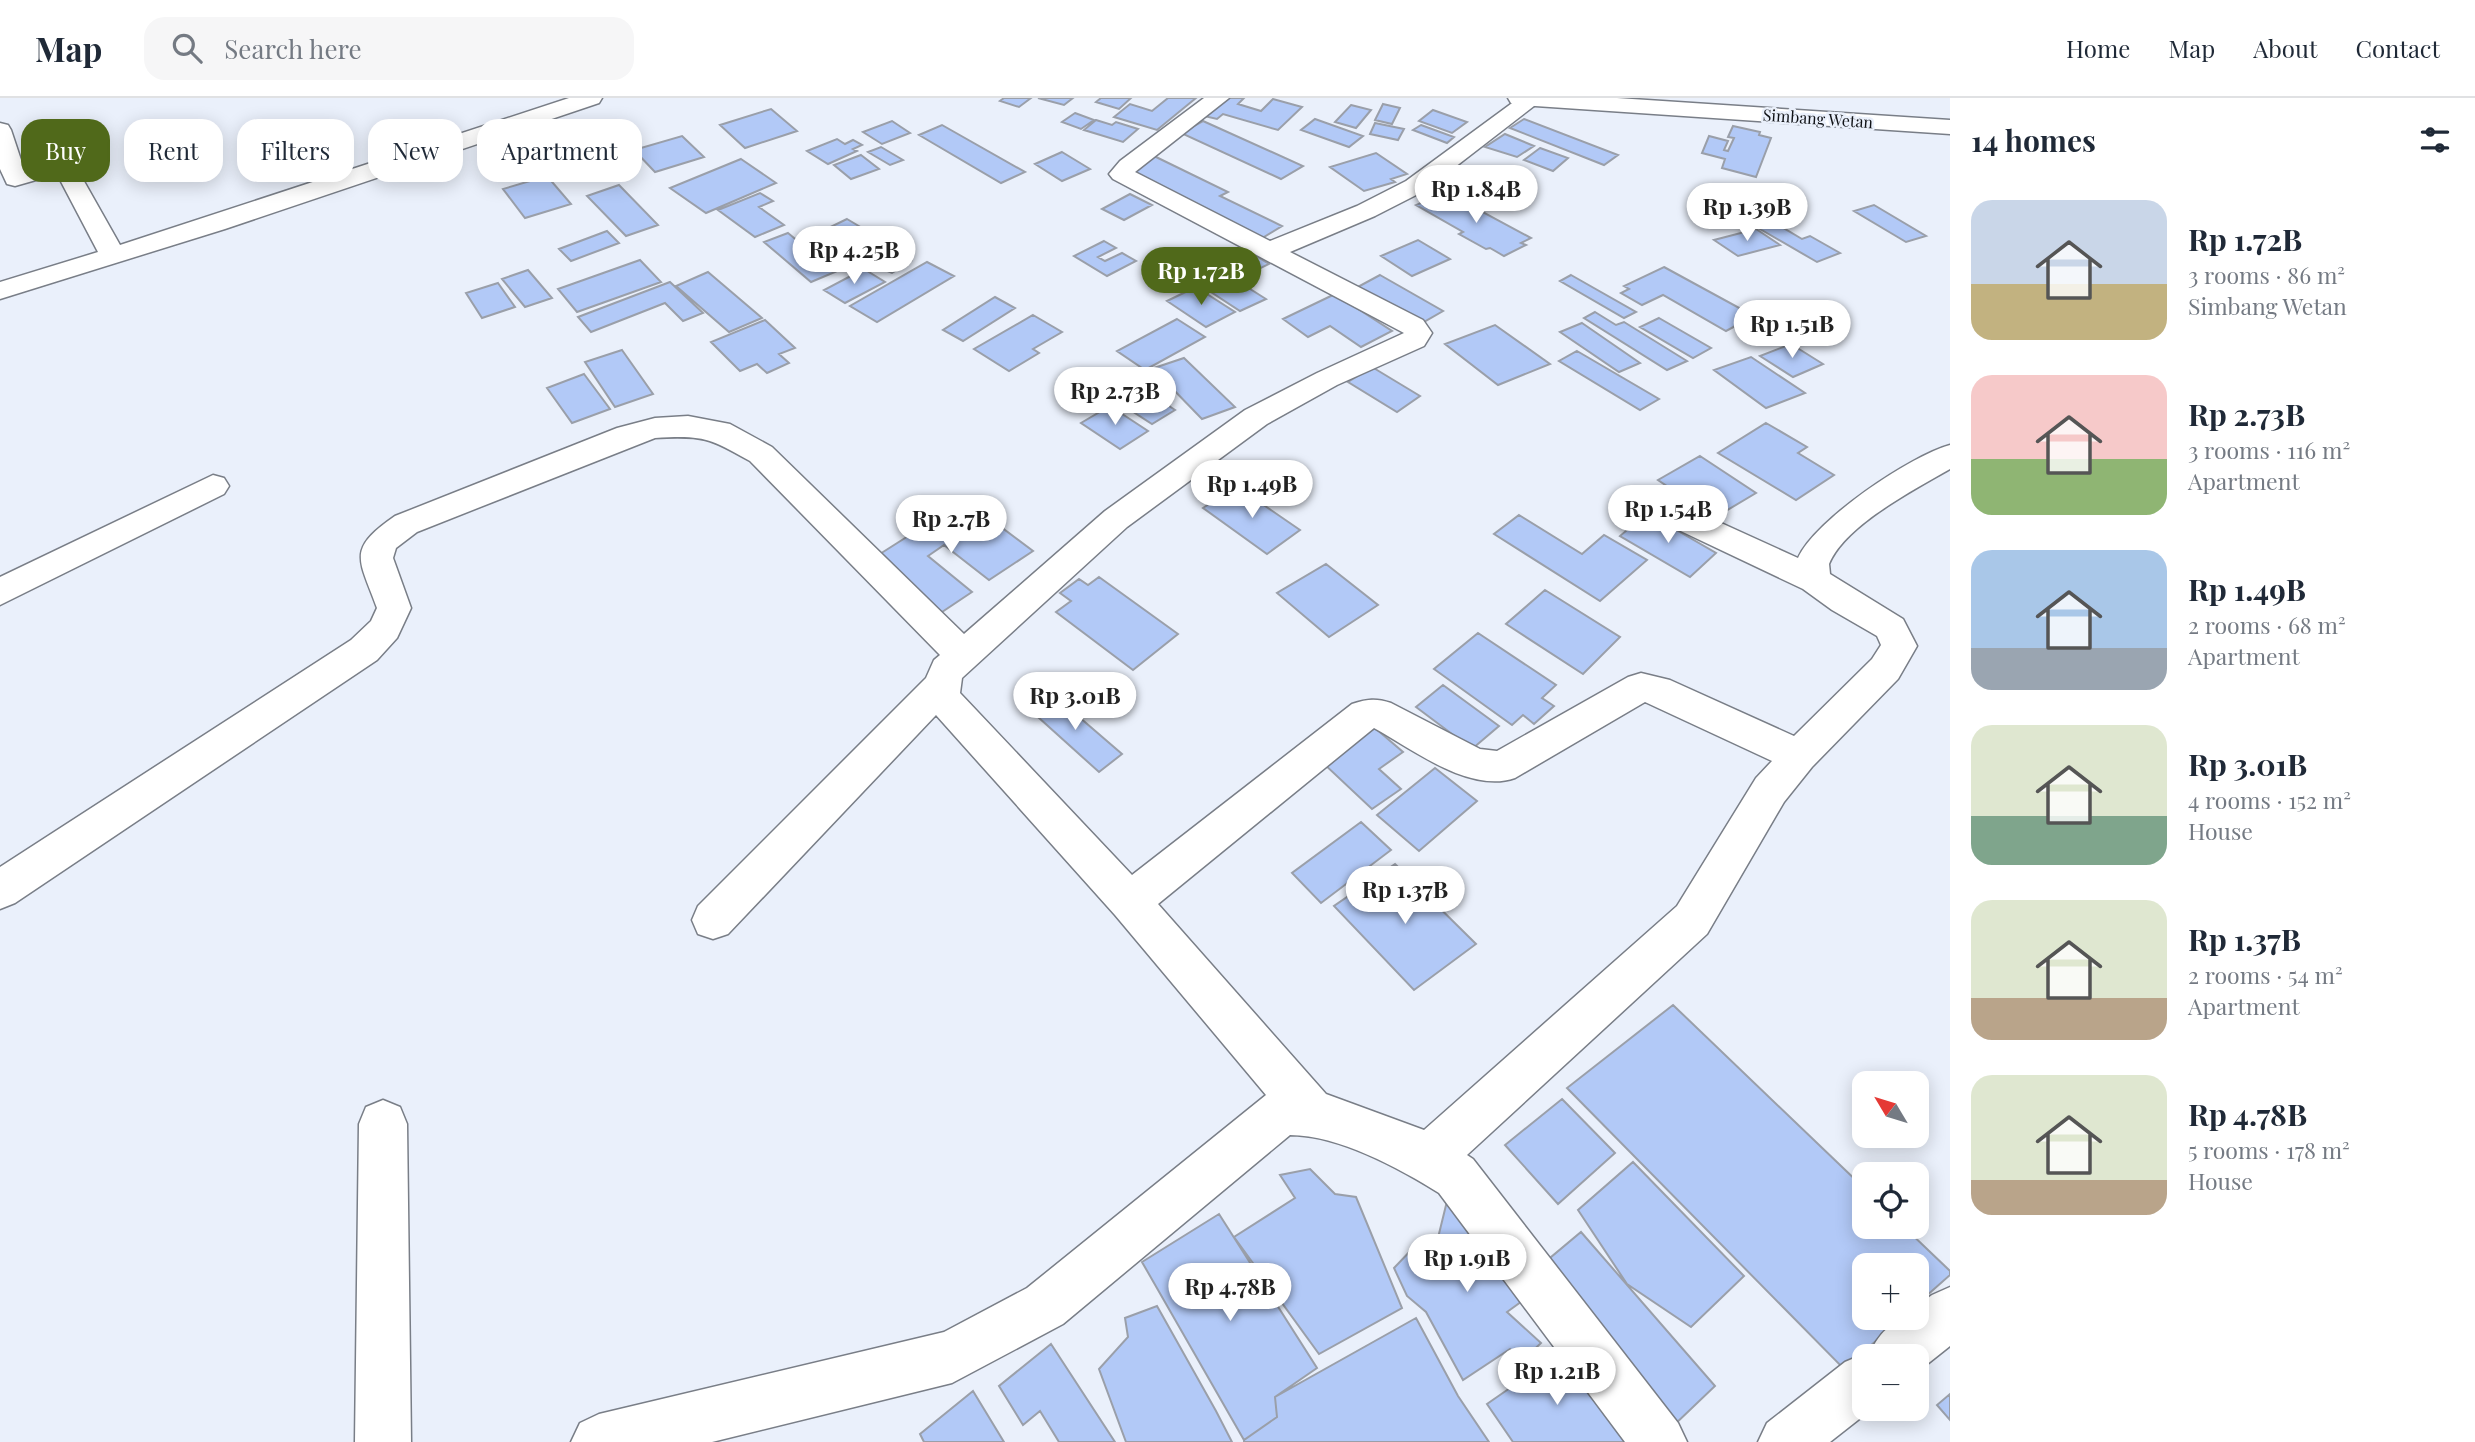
<!DOCTYPE html>
<html lang="en">
<head>
<meta charset="utf-8">
<style>
  :root { --surface:#fff; --page:#f6f6f7; --text:#1f2937; --muted:#747a83; --line:#e0e1e3; --accent:#50691a }
  body { margin:0; font-family:"Playfair Display",serif; background:var(--page); color:var(--text); height:100vh; display:flex; flex-direction:column; font-size:26px; white-space:nowrap }
  * { box-sizing:border-box; margin:0 }
  p { font-size:23px; color:var(--muted) }
  .icon { flex:none; width:38px; height:38px; fill:none; stroke:currentColor; stroke-width:2; stroke-linecap:round; stroke-linejoin:round }
  .map { position:relative; flex:1; overflow:hidden }
  .drawer { display:flex; flex-direction:column; background:var(--surface); width:525px }
  .drawer>* { flex:none }
  .hud { position:absolute; left:21px; top:21px; width:665px; height:63px; display:flex; gap:14px }
  .needle { width:46px; rotate:308deg }
  .tools { position:absolute; left:1852px; top:973px; display:grid; gap:14px }
  .tools a { display:grid; place-items:center; width:77px; height:77px; border-radius:14px; background:var(--surface); box-shadow:0 4px 18px #0003; font-size:35px }
  .price { position:absolute; translate:-50% -60px; padding:0 16px; border-radius:24px; background:#fff; color:#222; font-size:23px; line-height:46px; filter:drop-shadow(0 2px 4px #0008) }
  .price::after { content:''; position:absolute; left:50%; top:42px; width:21px; height:16px; margin-left:-10px; background:inherit; clip-path:polygon(0 0,100% 0,50% 100%) }
  .price.on { background:var(--accent); color:#fff }
  ul { padding:0; list-style:none }
  li { display:flex; align-items:center; gap:21px; height:175px; padding:0 21px }
  li span { display:grid; place-items:center; flex:none; width:196px; height:140px; border-radius:21px; color:#555 }
  li>.icon { margin-inline-start:auto }
  span .icon { width:84px; height:84px; fill:#fffc; stroke-width:1 }
  li b { font-size:30px }
  h2 { display:flex; justify-content:space-between; align-items:center; height:84px; padding:0 21px; font-size:30px }
  .tag { padding:0 24px; border-radius:21px; background:var(--surface); box-shadow:0 4px 18px #0003; font-size:24px; line-height:63px }
  .tag.on { background:var(--accent); color:#fff }
  header { display:flex; align-items:center; gap:42px; box-sizing:border-box; height:98px; padding:0 35px; background:var(--surface); border-bottom:2px solid var(--line) }
  header strong { font-size:33px }
  nav { display:flex; gap:38px; margin-inline-start:auto; font-size:24px }
  .search { width:490px; height:63px; background:var(--page); display:flex; align-items:center; gap:18px; box-sizing:border-box; padding:0 24px; border-radius:21px; color:var(--muted); font-size:26px }
  main { display:flex; flex:1; min-height:0 }
  .map>svg:first-child { display:block }
</style>
</head>
<body>
<header>
<strong>Map</strong>
<div class="search"><svg class="icon" aria-label="search" viewBox="0 0 24 24"><circle cx="10" cy="10" r="6"/><path d="M15 15l6 6"/></svg>Search here</div>
<nav><a>Home</a><a>Map</a><a>About</a><a>Contact</a></nav>
</header>
<main>
<div class="map">
<svg width="1950" height="1344" viewBox="0 0 1950 1344">
  <rect width="100%" height="100%" fill="#eaf0fb"/>
  <path fill="#b2c9f7" stroke="#9a9fa9" stroke-width="2" d="M1004,0H1031L1019,9L1000,3Z
    M1038,0H1073L1064,7Z
    M1101,0H1131L1119,11L1096,4Z
    M1168,0H1196L1157,32L1114,19L1130,6L1152,13Z
    M1223,0H1244L1238,6L1261,13L1273,1L1302,9L1278,32L1223,16L1217,21L1204,18Z
    M1383,6L1400,10L1392,26L1375,22Z
    M1351,7L1371,12L1356,30L1335,24Z
    M771,11L797,33L745,50L720,27Z
    M1433,12L1467,24L1452,35L1419,23Z
    M1075,15L1094,22L1081,31L1062,24Z
    M1315,21L1363,38L1349,49L1301,32Z
    M1524,21L1618,57L1604,67L1510,30Z
    M1096,22L1112,27L1116,24L1138,31L1123,44L1084,32Z
    M892,23L910,35L882,46L863,34Z
    M1203,23L1303,68L1281,81L1181,35Z
    M1375,25L1404,31L1398,42L1370,36Z
    M942,27L1025,74L1001,85L919,37Z
    M1421,27L1454,39L1447,45L1413,32Z
    M1733,28L1760,34L1759,37L1771,40L1756,79L1722,70L1725,61L1702,55L1709,38L1728,43L1724,52L1728,53L1734,40L1728,39Z
    M1505,36L1534,48L1517,59L1485,49Z
    M682,38L704,59L655,74L634,52Z
    M837,41L845,46L853,42L862,47L853,51L857,53L828,66L807,53Z
    M881,49L903,62L890,67L868,54Z
    M1540,50L1568,60L1553,73L1524,62Z
    M1062,54L1090,71L1062,83L1035,66Z
    M1376,55L1407,76L1391,81L1395,84L1364,93L1330,69Z
    M861,57L879,71L851,81L834,67Z
    M1154,58L1228,94L1220,98L1282,128L1259,142L1124,75Z
    M741,61L776,85L706,115L670,90Z
    M547,78L571,106L525,120L503,91Z
    M619,87L658,127L626,138L587,98Z
    M760,95L773,103L759,109L784,127L755,139L718,112Z
    M1130,96L1152,107L1124,122L1102,111Z
    M1441,96L1450,101L1455,99L1531,140L1521,145L1526,147L1504,158L1490,150L1486,151L1459,136L1463,134L1416,107Z
    M1874,107L1926,138L1906,144L1854,113Z
    M847,121L889,146L866,158L824,132Z
    M1775,125L1802,141L1810,138L1840,155L1817,164L1760,131Z
    M1756,131L1780,147L1738,158L1714,142Z
    M607,133L619,145L571,163L559,151Z
    M788,135L835,174L811,184L764,144Z
    M1418,142L1450,161L1412,178L1381,158Z
    M1104,143L1116,150L1098,159L1105,163L1122,155L1136,163L1107,178L1074,158Z
    M1248,153L1269,166L1236,182L1266,201L1240,213L1188,179Z
    M895,156L911,163L892,175L877,169Z
    M640,162L661,184L577,214L558,191Z
    M927,164L954,178L877,224L850,208Z
    M1664,169L1754,218L1726,233L1663,197L1642,207L1621,195L1629,191L1624,188Z
    M864,171L885,184L845,205L824,192Z
    M528,172L552,200L525,209L502,181Z
    M708,174L762,220L729,234L676,188Z
    M1380,177L1443,213L1422,225L1354,191Z
    M1571,177L1636,214L1624,220L1560,183Z
    M670,184L703,215L683,223L665,205L591,234L578,219Z
    M498,185L515,209L482,220L466,195Z
    M1196,189L1235,214L1206,229L1167,203Z
    M1335,196L1392,233L1361,249L1330,228L1308,239L1283,221Z
    M995,199L1015,210L963,243L943,232Z
    M1595,214L1616,227L1624,224L1687,263L1667,272L1584,220Z
    M1033,217L1062,234L1033,251L1039,255L1009,273L974,251Z
    M1659,220L1711,250L1693,260L1640,229Z
    M1177,221L1205,239L1145,272L1117,253Z
    M765,222L795,250L779,256L789,265L767,275L757,266L740,273L711,244Z
    M1582,225L1640,265L1619,274L1560,234Z
    M1495,227L1550,266L1498,287L1445,246Z
    M1791,246L1823,266L1793,279L1760,258Z
    M622,252L653,296L615,309L585,264Z
    M1577,253L1659,301L1640,312L1559,263Z
    M1751,259L1805,295L1766,310L1714,272Z
    M1184,260L1235,309L1202,321L1165,283L1154,287L1142,274Z
    M1372,269L1420,298L1397,314L1348,284Z
    M584,276L610,311L572,325L547,290Z
    M1125,279L1175,312L1152,326L1101,293Z
    M1110,308L1148,333L1120,351L1081,325Z
    M1766,325L1807,349L1798,355L1834,377L1796,402L1718,355Z
    M1700,358L1756,395L1714,420L1658,382Z
    M1236,388L1300,432L1267,456L1203,410Z
    M965,402L1033,453L989,482L944,447L928,458L972,494L939,516L872,461Z
    M1647,415L1716,455L1690,479L1620,438Z
    M1519,417L1582,456L1604,437L1647,462L1600,503L1494,436Z
    M1326,466L1378,507L1329,539L1277,495Z
    M1099,479L1178,536L1133,572L1056,514L1071,503L1060,495L1079,481L1088,487Z
    M1545,492L1620,539L1583,576L1506,526Z
    M1478,535L1556,587L1542,600L1554,608L1534,626L1523,617L1512,627L1434,571Z
    M1443,587L1499,628L1472,651L1416,609Z
    M1050,594L1122,656L1099,674L1028,610Z
    M1375,630L1403,654L1379,671L1401,691L1372,711L1323,665Z
    M1435,670L1477,703L1419,753L1377,717Z
    M1361,724L1391,752L1321,805L1292,775Z
    M1395,766L1476,846L1414,892L1334,808Z
    M1673,907L1864,1090V1129H1904L1950,1173V1177L1916,1207V1167H1864V1220H1902L1844,1271L1567,990Z
    M1562,1001L1615,1055L1558,1106L1505,1047Z
    M1633,1064L1744,1178L1691,1229L1627,1186L1578,1112Z
    M1310,1071L1335,1096L1356,1099L1402,1210L1319,1256L1234,1139L1295,1100L1280,1077Z
    M1449,1095L1532,1196L1507,1214L1541,1245L1522,1263L1510,1251L1463,1282L1426,1214L1407,1198L1394,1170L1415,1148H1436Z
    M1219,1116L1317,1270L1275,1299L1277,1319L1244,1342L1142,1164Z
    M1581,1134L1715,1288L1671,1330L1538,1170Z
    M1157,1208L1216,1313L1232,1344H1126L1099,1271L1128,1239L1125,1220Z
    M1416,1220L1458,1298L1489,1344H1244V1342L1277,1319L1275,1299Z
    M1051,1246L1115,1344H1059L1040,1313L1023,1327L999,1288Z
    M1566,1251L1633,1344H1513L1487,1306Z
    M973,1293L1004,1344H924L920,1336Z
    M1950,1296V1322L1937,1307Z"/>
  <g fill="none" stroke-linecap="round" stroke-linejoin="round">
    <defs>
      <path id="minor" d="M569,0H602L599,5L225,131L0,201V184L98,154L57,76L15,88L7,86L0,71V25L8,27L11,32L24,71L64,60L72,62L120,147Z
        M1204,0H1229L1135,74L1270,143L1357,108L1406,83L1519,0L1543,1L1424,93L1375,118L1290,154L1423,222L1432,235L1424,248L1337,287L1267,326L1127,429L962,580L960,595L1132,777L1352,606C1367,601 1376,600 1391,605L1480,651L1497,653L1628,579L1641,575L1670,582L1794,638L1872,561L1881,547L1877,538L1832,512L1803,491L1666,426L1661,418L1666,410L1677,407L1688,410L1798,460C1815,422 1910,358 1950,347V371C1914,392 1845,427 1829,466L1830,476L1903,521L1917,548L1898,581L1812,669L1784,704L1707,836L1467,1057L1473,1061L1678,1325L1687,1344H1625L1439,1095C1399,1070 1338,1037 1290,1037L1063,1226L952,1285L712,1344H571L580,1325L599,1316L944,1234L1027,1190L1266,997L1115,817L936,617L728,836L713,841L698,836L692,822L698,808L926,580L934,562L940,557L750,363C709,340 703,337 655,340L417,434L396,450L393,460L411,510L397,540L377,562L15,805L0,811V769L351,542L371,523L377,510C359,460 346,452 395,418L617,330L655,320L688,318L730,326L772,349L964,536L1105,413L1245,312L1317,275L1404,235L1113,81L1109,76L1120,63ZM1645,604L1772,663L1756,680L1677,808L1424,1032L1326,996L1158,806L1374,630C1412,651 1470,696 1515,680Z
        M213,377L224,380L229,388L224,396L0,507V479Z
        M383,1002L400,1009L407,1026L411,1344H355L359,1026L366,1009Z
        M1950,1189V1248L1916,1275V1258H1864V1311H1872L1830,1344H1758L1767,1325L1845,1264L1864,1256L1869,1258C1877,1237 1892,1220 1916,1220V1209L1932,1197Z"/>
      <path id="tertiary" d="M1508,0H1617L1950,22V36L1519,7L1511,5Z"/>
    </defs>
    <use href="#minor" stroke="#797e87" stroke-width="3"/>
    <use href="#tertiary" stroke="#797e87" stroke-width="3"/>
    <use href="#minor" fill="#fff" fill-rule="evenodd"/>
    <use href="#tertiary" fill="#fff" fill-rule="evenodd"/>
  </g>
  <g text-anchor="middle" dominant-baseline="central" stroke-width="5" stroke-linejoin="round" paint-order="stroke">
    <g font-size="16" fill="#101216" stroke="#eaf0fb">
      <text transform="translate(1818 20) rotate(4)">Simbang Wetan</text>
    </g>
  </g>
</svg>
<div class="tools">
<a><svg class="needle" viewBox="-14 -14 28 28"><path d="M0-13l5 13h-10z" fill="#e53935"/><path d="M0 13l5-13h-10z" fill="#747a83"/></svg></a>
<a><svg class="icon" aria-label="locate" viewBox="0 0 24 24"><circle cx="12" cy="12" r="6"/><path d="M12 2v4M12 18v4M2 12h4M18 12h4"/></svg></a>
<a>+</a>
<a>−</a>
</div>
<b class="price" style="left:1476px;top:127px">Rp 1.84B</b>
<b class="price" style="left:1747px;top:145px">Rp 1.39B</b>
<b class="price" style="left:854px;top:188px">Rp 4.25B</b>
<b class="price on" style="left:1201px;top:209px">Rp 1.72B</b>
<b class="price" style="left:1792px;top:262px">Rp 1.51B</b>
<b class="price" style="left:1115px;top:329px">Rp 2.73B</b>
<b class="price" style="left:1252px;top:422px">Rp 1.49B</b>
<b class="price" style="left:1668px;top:447px">Rp 1.54B</b>
<b class="price" style="left:951px;top:457px">Rp 2.7B</b>
<b class="price" style="left:1075px;top:634px">Rp 3.01B</b>
<b class="price" style="left:1405px;top:828px">Rp 1.37B</b>
<b class="price" style="left:1467px;top:1196px">Rp 1.91B</b>
<b class="price" style="left:1230px;top:1225px">Rp 4.78B</b>
<b class="price" style="left:1557px;top:1309px">Rp 1.21B</b>
<div class="hud">
<a class="tag on">Buy</a>
<a class="tag">Rent</a>
<a class="tag">Filters</a>
<a class="tag">New</a>
<a class="tag">Apartment</a>
</div>
</div>
<section class="drawer">
<h2>14 homes<svg class="icon" aria-label="filters" viewBox="0 0 24 24"><path d="M4 7h16M4 17h16"/><circle cx="9" cy="7" r="2"/><circle cx="15" cy="17" r="2"/></svg></h2>
<ul>
<li><span style="background:linear-gradient(#c9d6e8 60%,#c2b280 0)"><svg class="icon" aria-label="home" viewBox="0 0 24 24"><path d="M3 11l9-7 9 7M6 9v11h12V9"/></svg></span><div><b>Rp 1.72B</b><p>3 rooms · 86 m²</p><p>Simbang Wetan</p></div></li>
<li><span style="background:linear-gradient(#f6c9c9 60%,#8fb573 0)"><svg class="icon" aria-label="home" viewBox="0 0 24 24"><path d="M3 11l9-7 9 7M6 9v11h12V9"/></svg></span><div><b>Rp 2.73B</b><p>3 rooms · 116 m²</p><p>Apartment</p></div></li>
<li><span style="background:linear-gradient(#a9c7e8 70%,#9aa5b1 0)"><svg class="icon" aria-label="home" viewBox="0 0 24 24"><path d="M3 11l9-7 9 7M6 9v11h12V9"/></svg></span><div><b>Rp 1.49B</b><p>2 rooms · 68 m²</p><p>Apartment</p></div></li>
<li><span style="background:linear-gradient(#dfe7d0 65%,#7fa58c 0)"><svg class="icon" aria-label="home" viewBox="0 0 24 24"><path d="M3 11l9-7 9 7M6 9v11h12V9"/></svg></span><div><b>Rp 3.01B</b><p>4 rooms · 152 m²</p><p>House</p></div></li>
<li><span style="background:linear-gradient(#dfe7d0 70%,#b9a48a 0)"><svg class="icon" aria-label="home" viewBox="0 0 24 24"><path d="M3 11l9-7 9 7M6 9v11h12V9"/></svg></span><div><b>Rp 1.37B</b><p>2 rooms · 54 m²</p><p>Apartment</p></div></li>
<li><span style="background:linear-gradient(#dfe7d0 75%,#b9a48a 0)"><svg class="icon" aria-label="home" viewBox="0 0 24 24"><path d="M3 11l9-7 9 7M6 9v11h12V9"/></svg></span><div><b>Rp 4.78B</b><p>5 rooms · 178 m²</p><p>House</p></div></li>
</ul>
</section>
</main>
</body>
</html>
